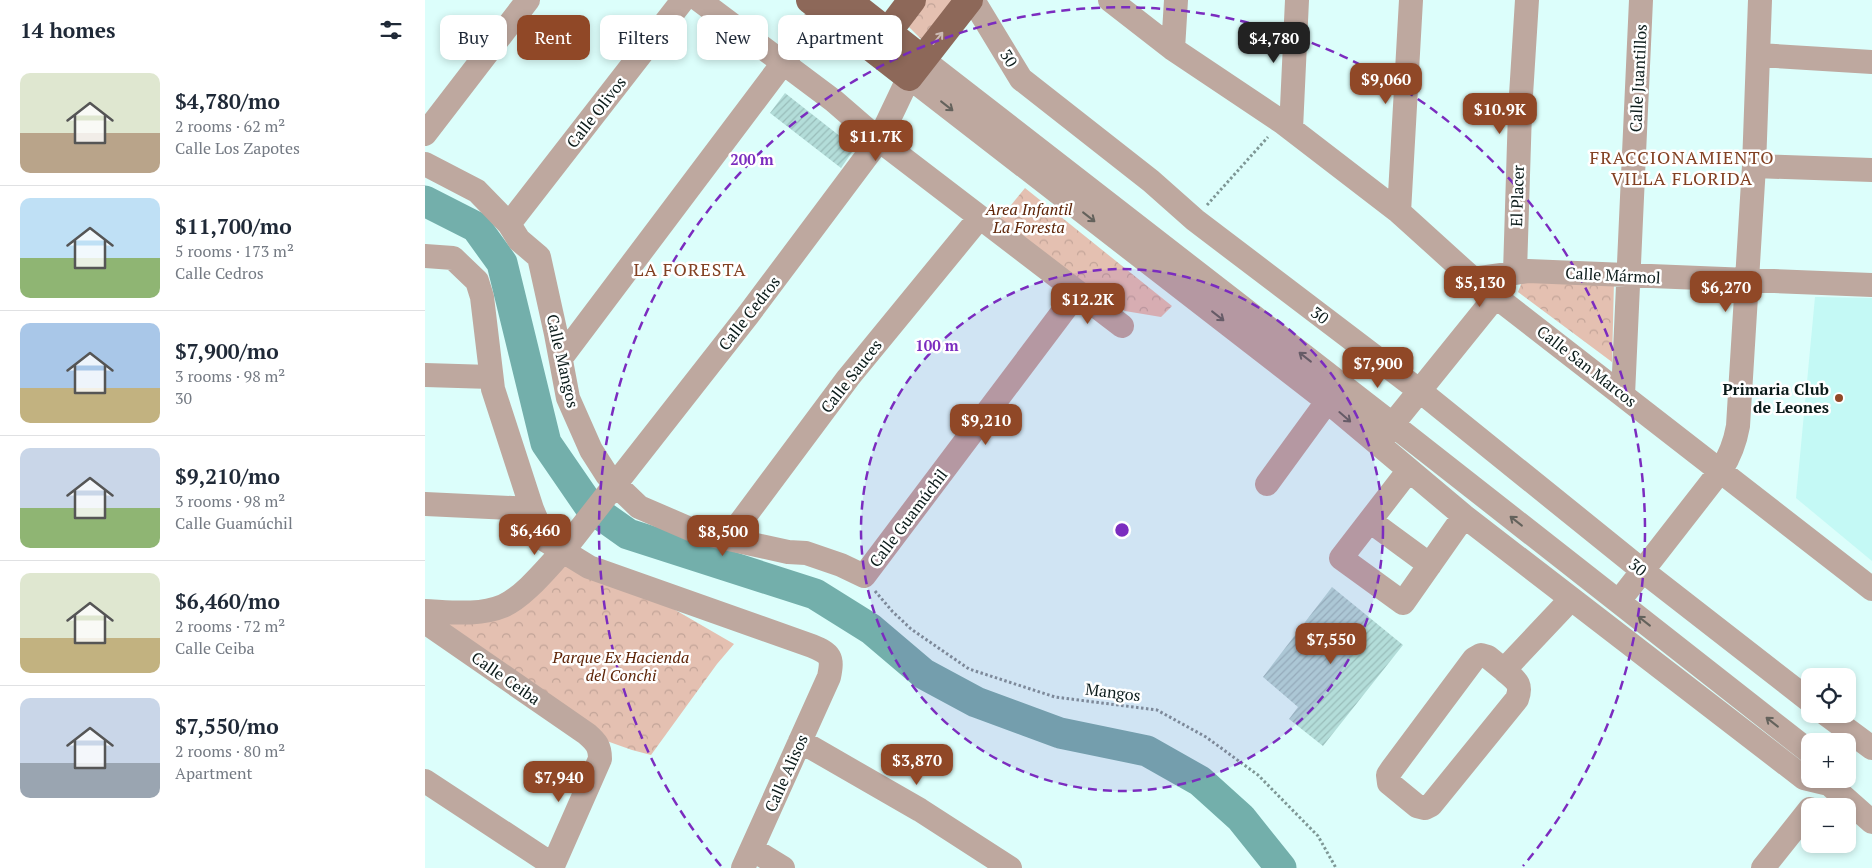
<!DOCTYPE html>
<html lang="en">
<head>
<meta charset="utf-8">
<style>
  :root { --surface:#fff; --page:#f6f6f7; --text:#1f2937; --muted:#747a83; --line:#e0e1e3; --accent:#904827 }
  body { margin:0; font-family:"PT Serif",serif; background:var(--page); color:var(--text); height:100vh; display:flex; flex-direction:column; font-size:19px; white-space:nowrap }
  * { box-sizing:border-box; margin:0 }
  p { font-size:16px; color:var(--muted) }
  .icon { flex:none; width:28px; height:28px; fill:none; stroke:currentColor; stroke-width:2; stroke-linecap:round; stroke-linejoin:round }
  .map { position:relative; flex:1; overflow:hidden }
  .sheet { display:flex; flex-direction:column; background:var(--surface); width:425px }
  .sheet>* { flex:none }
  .guide { position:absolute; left:15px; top:15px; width:475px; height:45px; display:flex; gap:10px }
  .controls { position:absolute; left:1376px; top:668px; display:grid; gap:10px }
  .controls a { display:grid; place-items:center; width:55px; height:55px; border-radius:10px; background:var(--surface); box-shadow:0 2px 8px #0003; font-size:25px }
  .price { position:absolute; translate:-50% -42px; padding:0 11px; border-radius:10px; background:var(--accent); color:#fff; font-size:16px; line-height:32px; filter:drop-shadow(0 1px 2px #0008) }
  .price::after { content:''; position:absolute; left:50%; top:30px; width:15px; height:11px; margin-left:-8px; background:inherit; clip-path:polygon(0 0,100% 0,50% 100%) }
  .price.current { background:#222; color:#fff }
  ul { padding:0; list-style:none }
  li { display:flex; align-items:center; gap:15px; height:125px; padding:0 20px }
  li+li { border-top:1px solid var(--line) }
  li span { display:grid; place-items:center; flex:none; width:140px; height:100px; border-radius:10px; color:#555 }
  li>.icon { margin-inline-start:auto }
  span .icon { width:60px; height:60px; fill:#fffc; stroke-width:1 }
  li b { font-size:21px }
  h2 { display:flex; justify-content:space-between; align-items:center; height:60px; padding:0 20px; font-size:21px }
  .chip { padding:0 18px; border-radius:10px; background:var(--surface); box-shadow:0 2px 8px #0003; font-size:18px; line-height:45px }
  .chip.current { background:var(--accent); color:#fff }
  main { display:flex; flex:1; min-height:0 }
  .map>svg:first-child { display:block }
</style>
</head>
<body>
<main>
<section class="sheet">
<h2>14 homes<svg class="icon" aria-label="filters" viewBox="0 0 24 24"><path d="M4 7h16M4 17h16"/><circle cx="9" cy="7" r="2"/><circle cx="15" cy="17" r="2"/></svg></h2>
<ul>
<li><span style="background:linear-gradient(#dfe7d0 60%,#b9a48a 0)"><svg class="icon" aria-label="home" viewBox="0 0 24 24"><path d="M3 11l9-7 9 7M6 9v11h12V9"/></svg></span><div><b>$4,780/mo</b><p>2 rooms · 62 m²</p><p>Calle Los Zapotes</p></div></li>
<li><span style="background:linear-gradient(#bfe0f5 60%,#8fb573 0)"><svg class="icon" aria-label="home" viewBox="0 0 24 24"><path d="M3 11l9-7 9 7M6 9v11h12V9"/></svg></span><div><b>$11,700/mo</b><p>5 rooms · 173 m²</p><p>Calle Cedros</p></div></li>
<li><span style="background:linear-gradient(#a9c7e8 65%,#c2b280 0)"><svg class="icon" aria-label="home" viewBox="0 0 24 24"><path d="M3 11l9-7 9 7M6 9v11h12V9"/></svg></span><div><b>$7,900/mo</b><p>3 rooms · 98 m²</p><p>30</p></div></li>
<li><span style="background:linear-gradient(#c9d6e8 60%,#8fb573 0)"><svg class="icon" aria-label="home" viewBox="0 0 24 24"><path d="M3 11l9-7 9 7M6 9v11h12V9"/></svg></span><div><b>$9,210/mo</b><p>3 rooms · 98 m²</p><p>Calle Guamúchil</p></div></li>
<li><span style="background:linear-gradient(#dfe7d0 65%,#c2b280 0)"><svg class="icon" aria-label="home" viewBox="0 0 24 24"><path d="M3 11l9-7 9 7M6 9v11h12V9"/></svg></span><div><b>$6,460/mo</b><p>2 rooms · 72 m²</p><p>Calle Ceiba</p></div></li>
<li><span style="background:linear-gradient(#c9d6e8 65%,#9aa5b1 0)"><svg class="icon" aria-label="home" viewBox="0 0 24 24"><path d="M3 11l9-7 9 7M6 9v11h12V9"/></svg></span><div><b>$7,550/mo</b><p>2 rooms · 80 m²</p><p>Apartment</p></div></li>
</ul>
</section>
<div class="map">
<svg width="1447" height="868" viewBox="0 0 1447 868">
  <defs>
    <pattern id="park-crowns" width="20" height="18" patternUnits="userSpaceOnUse" patternTransform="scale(1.25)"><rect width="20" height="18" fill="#e4c0b1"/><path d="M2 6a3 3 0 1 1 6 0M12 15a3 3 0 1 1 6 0" fill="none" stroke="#c2a498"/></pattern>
    <pattern id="building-hatch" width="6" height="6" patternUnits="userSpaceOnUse" patternTransform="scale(1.25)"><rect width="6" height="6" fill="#b3ddd9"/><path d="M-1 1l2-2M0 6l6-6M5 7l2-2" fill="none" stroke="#99bdba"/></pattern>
  </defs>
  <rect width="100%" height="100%" fill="#dcfefb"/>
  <path fill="#c4f9f5" d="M1390,297L1447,298V561L1371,498Z"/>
  <path fill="url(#park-crowns)" d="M501,0H532L498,41L481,24Z
    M600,188L747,306L736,317L700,311L663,290L574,220Z
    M1099,277L1189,282L1187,362L1093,292Z
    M142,554L202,582L309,644L292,664L226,755L207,750L162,734L0,611L45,613Z"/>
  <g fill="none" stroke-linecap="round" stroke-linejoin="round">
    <path stroke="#73afab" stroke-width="31" d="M0,201L51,227L77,263L121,443L165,507L203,534L390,594L446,629L499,674L551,702L635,733L722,751L775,781L816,818L856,868"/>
  </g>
  <path fill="url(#building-hatch)" d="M360,93L430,148L416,168L345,113Z
    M907,587L978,645L898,746L864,719L873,707L838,677Z"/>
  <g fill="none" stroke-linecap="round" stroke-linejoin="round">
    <path stroke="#7e9795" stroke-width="3" stroke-dasharray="2.5 2.5" stroke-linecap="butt" d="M782,205L843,137
      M450,591L467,611L486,629L544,669L630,697L732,710L781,737L833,775L893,836L911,868"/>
    <path stroke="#bea89f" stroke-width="24" d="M274,0L409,101L454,140L697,326
      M548,0L596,79L726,181L770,220L995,391L1218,571L1385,701
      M685,0L748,49L857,122L974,212L1048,279L1447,589
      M748,49L751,0
      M1334,55L1447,62
      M497,59L967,424L1385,752
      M866,129L872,0
      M0,134L103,0
      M0,164L52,191L84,224L94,240L114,257L131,334L143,398L166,450L182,475L190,484L214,507L272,532L363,552L381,553L416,565L439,576L652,293
      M1329,166L1447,170
      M974,212L986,0
      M84,224L258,0
      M0,256L28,258L52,281L57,297L68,389L107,509L120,540L164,567L387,646C406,654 408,657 404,677L318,868
      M1090,272L1095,111L1102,0
      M1048,279L1103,271L1447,285
      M136,358L398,10
      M0,375L66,377
      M1198,395L1216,0
      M958,436L1071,296
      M984,470L916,558L978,603L1039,516
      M842,484L912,388
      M0,504L107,509
      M945,521L1005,565
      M303,539L423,378L555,217
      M1194,601L1296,470C1305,456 1310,443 1313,426L1329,166L1335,0
      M0,611C25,612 54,616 78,606C99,597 122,568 138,551L323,315L454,140L484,77L902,401L1039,516L1379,778L1404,784L1447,822
      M0,622L162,734C171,742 175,746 175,759L127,868
      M1079,670L1063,657L1056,655L1049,659L967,769L963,775L964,783L992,806L1000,808L1006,805L1092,699C1098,683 1090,680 1079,670L1146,599
      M1401,714L1447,748
      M375,741L495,810L585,868
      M0,781L128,865
      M327,849L358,868
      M1338,868L1385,809"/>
    <path stroke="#8d6859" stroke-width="28" d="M385,0L484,77L544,0
      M422,0L497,59
      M456,49L462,33L487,0"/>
  </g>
  <defs><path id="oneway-shaft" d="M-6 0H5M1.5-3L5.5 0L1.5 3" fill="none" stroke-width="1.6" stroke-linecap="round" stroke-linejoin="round" transform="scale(1.25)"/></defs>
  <use stroke="#ccbbb4" href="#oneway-shaft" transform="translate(513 38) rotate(-51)"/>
  <g stroke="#64625c">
    <use href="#oneway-shaft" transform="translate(522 106) rotate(38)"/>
    <use href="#oneway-shaft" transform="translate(664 217) rotate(38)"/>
    <use href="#oneway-shaft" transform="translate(793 316) rotate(38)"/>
    <use href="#oneway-shaft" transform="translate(880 357) rotate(-142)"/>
    <use href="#oneway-shaft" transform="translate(920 417) rotate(41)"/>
    <use href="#oneway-shaft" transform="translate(1091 521) rotate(-142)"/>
    <use href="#oneway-shaft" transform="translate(1219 621) rotate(-142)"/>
    <use href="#oneway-shaft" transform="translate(1347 722) rotate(-142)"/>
  </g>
  <circle cx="697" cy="530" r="261" fill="#7b2cbf" fill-opacity=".12"/>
  <g fill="none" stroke="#7b2cbf" stroke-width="2.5" stroke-dasharray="9 6">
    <circle cx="697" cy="530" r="261"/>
    <path d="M296 866A523 523 0 1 1 1098 866"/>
  </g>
  <circle fill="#904827" stroke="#fff" stroke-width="2" cx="1414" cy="398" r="5"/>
  <g text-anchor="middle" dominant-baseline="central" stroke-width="5" stroke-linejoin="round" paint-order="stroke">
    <g font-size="16" fill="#0b1b1a" stroke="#fff">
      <text transform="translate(584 58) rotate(58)">30</text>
      <text transform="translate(1213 78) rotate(-87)">Calle Juantillos</text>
      <text transform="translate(171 112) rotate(-52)">Calle Olivos</text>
      <text transform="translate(1092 196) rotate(-88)">El Placer</text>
      <text transform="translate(1188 275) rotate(3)">Calle Mármol</text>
      <text transform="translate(324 313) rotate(-52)">Calle Cedros</text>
      <text transform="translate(895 315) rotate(37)">30</text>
      <text transform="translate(138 361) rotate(77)">Calle Mangos</text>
      <text transform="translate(1162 366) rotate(38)">Calle San Marcos</text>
      <text transform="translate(426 376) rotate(-52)">Calle Sauces</text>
      <text transform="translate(483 518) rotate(-53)">Calle Guamúchil</text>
      <text transform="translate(1213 567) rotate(39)">30</text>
      <text transform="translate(81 678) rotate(35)">Calle Ceiba</text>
      <text transform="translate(688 692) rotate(7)">Mangos</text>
      <text transform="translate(361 773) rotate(-66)">Calle Alisos</text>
    </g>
    <g font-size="16" font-style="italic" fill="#5e2407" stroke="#fff">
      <text x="604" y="209">Area Infantil<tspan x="604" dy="18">La Foresta</tspan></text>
      <text x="196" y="657">Parque Ex Hacienda<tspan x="196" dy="18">del Conchi</tspan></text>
    </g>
    <g font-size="16" font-weight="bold" fill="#0b1b1a" stroke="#fff" text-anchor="end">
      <text x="1404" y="389">Primaria Club<tspan x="1404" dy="18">de Leones</tspan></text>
    </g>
    <g font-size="18" letter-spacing="1" fill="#834123" stroke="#fff">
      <text x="1257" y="157">FRACCIONAMIENTO<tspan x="1257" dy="21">VILLA FLORIDA</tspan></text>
      <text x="265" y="269">LA FORESTA</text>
    </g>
  </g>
  <circle cx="697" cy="530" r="8" fill="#7b2cbf" stroke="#fff" stroke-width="2.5"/>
  <g font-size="15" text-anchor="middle" font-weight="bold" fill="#7b2cbf" stroke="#fff" stroke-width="5" stroke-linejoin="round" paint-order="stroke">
    <text x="327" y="165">200 m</text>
    <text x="512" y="351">100 m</text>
  </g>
</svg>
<div class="controls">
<a><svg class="icon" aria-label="locate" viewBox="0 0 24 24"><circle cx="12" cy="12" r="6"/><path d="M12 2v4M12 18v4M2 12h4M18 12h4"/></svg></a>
<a>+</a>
<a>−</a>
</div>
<b class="price current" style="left:849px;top:64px">$4,780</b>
<b class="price" style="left:961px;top:105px">$9,060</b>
<b class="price" style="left:1075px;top:135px">$10.9K</b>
<b class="price" style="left:451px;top:162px">$11.7K</b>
<b class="price" style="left:1055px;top:308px">$5,130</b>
<b class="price" style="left:1301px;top:313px">$6,270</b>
<b class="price" style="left:663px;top:325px">$12.2K</b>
<b class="price" style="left:953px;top:389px">$7,900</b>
<b class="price" style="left:561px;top:446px">$9,210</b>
<b class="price" style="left:110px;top:556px">$6,460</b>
<b class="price" style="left:298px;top:557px">$8,500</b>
<b class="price" style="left:906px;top:665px">$7,550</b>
<b class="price" style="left:492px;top:786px">$3,870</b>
<b class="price" style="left:134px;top:803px">$7,940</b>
<div class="guide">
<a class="chip">Buy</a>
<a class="chip current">Rent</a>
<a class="chip">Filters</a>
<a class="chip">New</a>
<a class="chip">Apartment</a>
</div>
</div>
</main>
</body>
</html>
